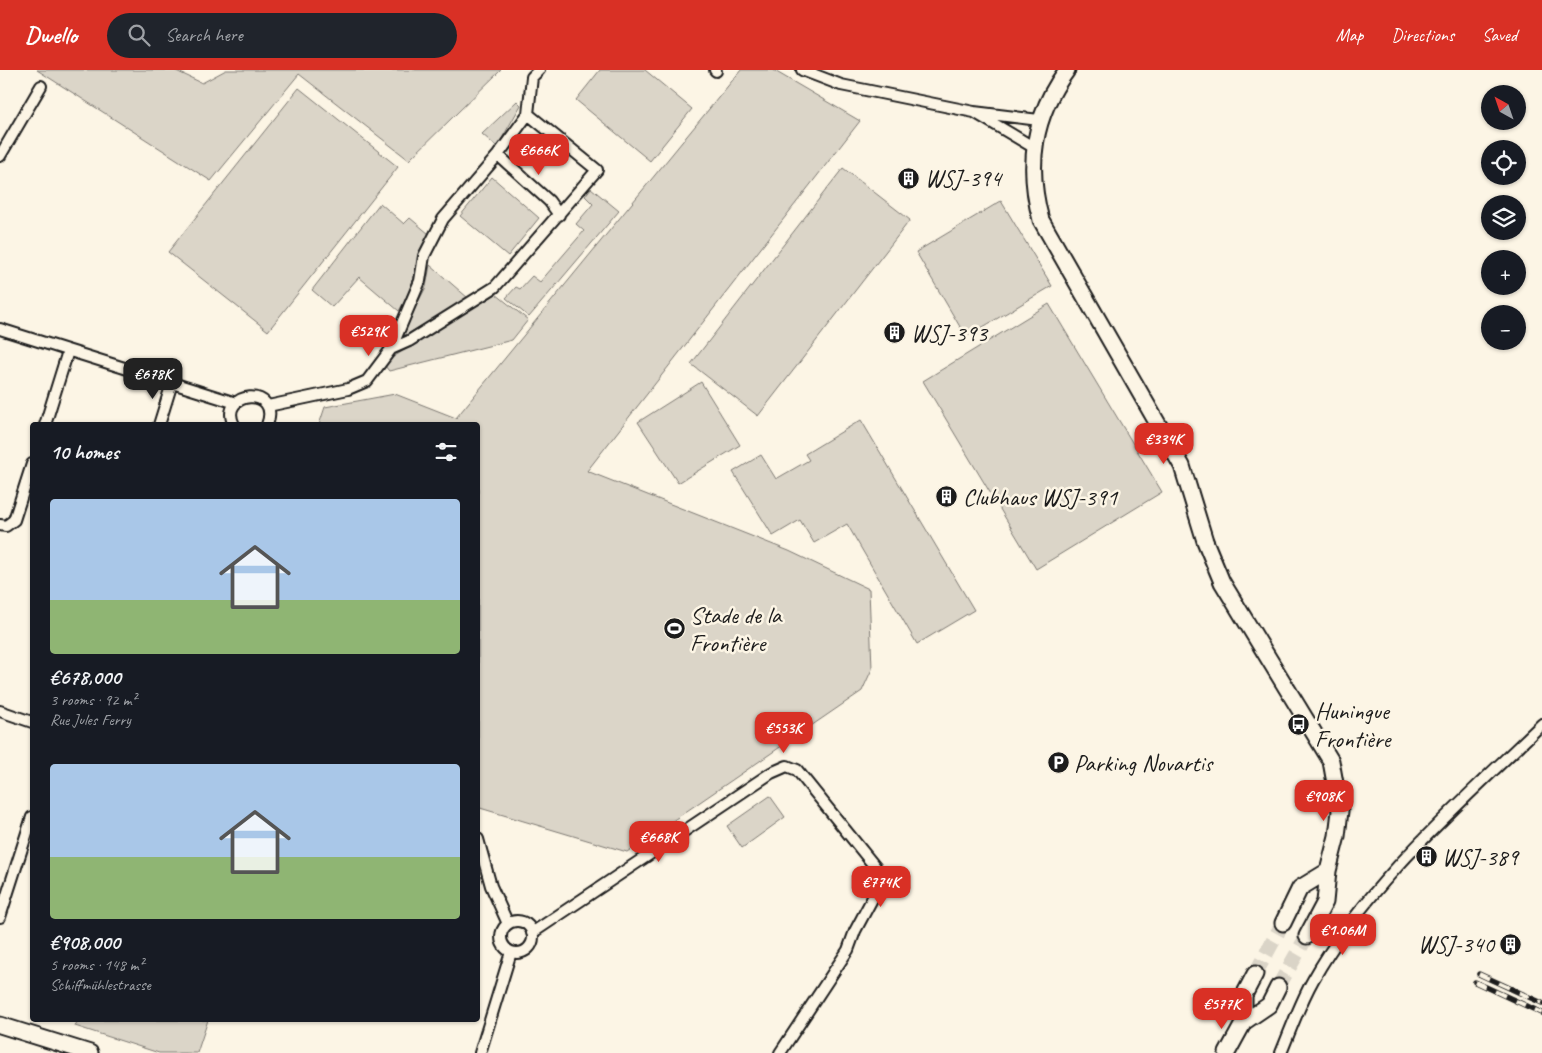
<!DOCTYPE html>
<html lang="en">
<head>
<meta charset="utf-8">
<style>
  :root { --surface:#171b24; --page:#20242c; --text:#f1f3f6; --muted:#9ea1a6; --accent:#d93025 }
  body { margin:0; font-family:Caveat,sans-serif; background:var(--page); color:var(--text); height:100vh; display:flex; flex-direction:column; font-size:19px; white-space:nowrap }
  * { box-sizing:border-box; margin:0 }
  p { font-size:16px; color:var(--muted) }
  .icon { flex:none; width:28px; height:28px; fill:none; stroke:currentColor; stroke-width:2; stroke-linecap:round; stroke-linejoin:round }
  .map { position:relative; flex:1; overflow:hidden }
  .side { position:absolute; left:30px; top:352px; width:450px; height:600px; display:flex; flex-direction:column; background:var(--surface); border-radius:5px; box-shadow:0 1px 4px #0004 }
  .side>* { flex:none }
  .needle { width:32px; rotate:320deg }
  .controls { position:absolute; left:1481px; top:15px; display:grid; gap:10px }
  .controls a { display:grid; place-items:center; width:45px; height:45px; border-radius:50%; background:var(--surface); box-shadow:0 1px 4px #0004; font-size:25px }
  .price { position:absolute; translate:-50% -42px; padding:0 11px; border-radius:10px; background:var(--accent); color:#fff; font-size:16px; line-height:32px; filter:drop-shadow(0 1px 2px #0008) }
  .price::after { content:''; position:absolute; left:50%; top:30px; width:15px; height:11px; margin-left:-8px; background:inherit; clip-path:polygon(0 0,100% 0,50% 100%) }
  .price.on { background:#222; color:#fff }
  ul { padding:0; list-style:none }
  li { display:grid; align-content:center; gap:10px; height:265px; padding:0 20px }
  li span { display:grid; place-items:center; height:155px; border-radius:5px; color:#555 }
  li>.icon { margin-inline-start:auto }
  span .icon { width:90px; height:90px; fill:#fffc; stroke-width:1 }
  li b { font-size:21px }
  h2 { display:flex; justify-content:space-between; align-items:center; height:60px; padding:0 20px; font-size:21px }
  header { display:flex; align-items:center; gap:30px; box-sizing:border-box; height:70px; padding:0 25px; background:var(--accent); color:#fff }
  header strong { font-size:24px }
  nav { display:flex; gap:28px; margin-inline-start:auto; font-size:18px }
  .search { width:350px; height:45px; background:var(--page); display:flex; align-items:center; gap:12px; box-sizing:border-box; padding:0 18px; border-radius:28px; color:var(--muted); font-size:19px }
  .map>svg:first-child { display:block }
</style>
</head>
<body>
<header>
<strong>Dwello</strong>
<div class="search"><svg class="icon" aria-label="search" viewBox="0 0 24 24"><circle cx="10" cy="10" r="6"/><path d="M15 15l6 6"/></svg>Search here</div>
<nav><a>Map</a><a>Directions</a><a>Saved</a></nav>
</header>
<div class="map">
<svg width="1542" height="983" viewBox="0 0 1542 983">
  <rect width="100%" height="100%" fill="#fcf5e5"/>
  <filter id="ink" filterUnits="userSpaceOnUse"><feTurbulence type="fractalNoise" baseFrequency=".02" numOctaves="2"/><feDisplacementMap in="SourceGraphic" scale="10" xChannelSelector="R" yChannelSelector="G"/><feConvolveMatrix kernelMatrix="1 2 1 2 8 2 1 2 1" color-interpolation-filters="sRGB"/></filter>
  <g filter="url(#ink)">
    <path fill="#dbd5c8" stroke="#7c7872" d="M37,0H174L202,13L226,0H501L409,90L299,4L211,111Z
      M600,0H645L692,39L650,91L576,30Z
      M741,0H773L860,51L587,401L789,481L869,519L872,599L862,621L627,782L480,738L478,730V355H319L325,337L395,324L456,348Z
      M299,18L398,97L268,261L168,182Z
      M517,31L521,35L497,77L482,64Z
      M843,98L910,150L758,346L691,294Z
      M492,107L539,148L508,186L460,146Z
      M591,118L619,141L529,247L506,228L516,217L520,219L532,206L540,212L584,161L576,154L593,134L585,126Z
      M1001,131L1052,216L966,267L916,182Z
      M380,133L404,154L410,148L429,164C416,191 415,215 399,241L359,207L332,237L312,220Z
      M430,195L468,228L406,265L403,263L405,257L426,217Z
      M496,224L528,250L512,270L389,301L385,296V292Z
      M1049,234L1162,422L1036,499L923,311Z
      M701,312L740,375L678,413L638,352Z
      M861,350L974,540L917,574L847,454L814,473L800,450L773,466L733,402L761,385L776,409L809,390L805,384Z
      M770,726L785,747L742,778L727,756Z
      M78,950L87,952L88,950H208L197,983H159L75,956Z"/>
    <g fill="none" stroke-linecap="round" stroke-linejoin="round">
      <path stroke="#dad4c7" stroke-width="15" stroke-dasharray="15 8" stroke-linecap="butt" d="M1255,904L1283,853
        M1278,917L1307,866"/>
      <defs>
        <path id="street" d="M715,0L716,1
          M802,0L841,15L974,42
          M528,44L532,7L539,0
          M1033,77L974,42L1039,50
          M498,85L549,131L559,145
          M0,86L41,16
          M0,259L236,333
          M268,336L348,319L367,311L391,279L420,211L424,186L443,149L498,85L528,44L597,100L495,217L409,271L391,279
          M45,355L68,281
          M159,355L172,313
          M234,355C217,321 282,315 267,355
          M0,455L6,456L14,450L32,394
          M0,641L32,652
          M478,769L491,816L508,854
          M0,847L32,747
          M501 867a16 16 0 1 1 32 0a16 16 0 1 1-32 0Z
          M532,863L771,703L787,696L797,700L876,798L880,806L879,816L855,861L848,880L780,983
          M480,983L511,882
          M1281,983C1291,959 1300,933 1313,910C1367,813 1463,731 1542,654"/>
        <path id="secondary" d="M1067,0C1033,46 1026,95 1041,150L1182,396L1205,471L1222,512L1331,691L1340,741L1337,766L1328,801L1325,832L1307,866
          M1283,853L1300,818L1328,801
          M1244,952V925L1255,904
          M0,955L90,983
          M1227,983L1244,952L1269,935L1278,917"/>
      </defs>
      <use href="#street" stroke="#1c1c1c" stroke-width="14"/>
      <use href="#secondary" stroke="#1c1c1c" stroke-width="19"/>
      <use href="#street" stroke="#fcf5e5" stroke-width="10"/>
      <use href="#secondary" stroke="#fcf5e5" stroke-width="15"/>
      <defs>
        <path id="rail" d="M1479,904L1542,933
          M1475,912L1542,943"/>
      </defs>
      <use href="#rail" stroke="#1c1c1c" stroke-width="5.5"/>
      <use href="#rail" stroke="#fcf5e5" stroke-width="4" stroke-dasharray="11" stroke-linecap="butt"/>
    </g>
  </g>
  <defs>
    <symbol id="building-disc" viewBox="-11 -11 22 22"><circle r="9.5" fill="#1c1c1c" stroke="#fcf5e5"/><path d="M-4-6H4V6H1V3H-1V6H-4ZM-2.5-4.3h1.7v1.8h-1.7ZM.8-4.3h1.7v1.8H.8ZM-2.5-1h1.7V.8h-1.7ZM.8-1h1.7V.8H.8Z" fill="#fff"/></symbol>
    <symbol id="stadium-disc" viewBox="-11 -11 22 22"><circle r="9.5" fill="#1c1c1c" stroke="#fcf5e5"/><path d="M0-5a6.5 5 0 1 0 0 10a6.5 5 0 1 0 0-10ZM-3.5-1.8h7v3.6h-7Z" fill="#fff"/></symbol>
    <symbol id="bus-disc" viewBox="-11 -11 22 22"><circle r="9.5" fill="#1c1c1c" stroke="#fcf5e5"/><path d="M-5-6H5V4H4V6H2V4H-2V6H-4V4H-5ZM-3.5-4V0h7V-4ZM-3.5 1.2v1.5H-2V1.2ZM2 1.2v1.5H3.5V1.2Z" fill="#fff"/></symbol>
    <symbol id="parking-disc" viewBox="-11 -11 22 22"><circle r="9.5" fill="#1c1c1c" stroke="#fcf5e5"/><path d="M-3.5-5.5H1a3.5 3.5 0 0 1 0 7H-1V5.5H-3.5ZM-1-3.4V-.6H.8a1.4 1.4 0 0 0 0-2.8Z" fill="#fff"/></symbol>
  </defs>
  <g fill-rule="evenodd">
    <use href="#building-disc" x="896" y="96" width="25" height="25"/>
    <use href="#building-disc" x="882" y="250" width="25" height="25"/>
    <use href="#building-disc" x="934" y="414" width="25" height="25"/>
    <use href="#stadium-disc" x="662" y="546" width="25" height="25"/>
    <use href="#bus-disc" x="1286" y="642" width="25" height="25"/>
    <use href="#parking-disc" x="1046" y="680" width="25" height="25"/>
    <use href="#building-disc" x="1414" y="774" width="25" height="25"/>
    <use href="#building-disc" x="1498" y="862" width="25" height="25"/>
  </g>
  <g text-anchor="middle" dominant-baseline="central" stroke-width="5" stroke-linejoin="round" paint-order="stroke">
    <g font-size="24" fill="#1c1c1c" stroke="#fcf5e5" text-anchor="start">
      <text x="925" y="108">WSJ-394</text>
      <text x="911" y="263">WSJ-393</text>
      <text x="963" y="427">Clubhaus WSJ-391</text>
      <text x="690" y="545">Stade de la<tspan x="690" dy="28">Frontière</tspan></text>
      <text x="1315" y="641">Huningue<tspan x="1315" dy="28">Frontière</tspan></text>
      <text x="1074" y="693">Parking Novartis</text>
      <text x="1442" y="787">WSJ-389</text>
      <text x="1494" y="874" text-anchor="end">WSJ-340</text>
    </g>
  </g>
</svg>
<div class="controls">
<a><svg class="needle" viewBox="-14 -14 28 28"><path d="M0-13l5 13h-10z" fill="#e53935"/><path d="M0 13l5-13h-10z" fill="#9ea1a6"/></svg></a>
<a><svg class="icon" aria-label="locate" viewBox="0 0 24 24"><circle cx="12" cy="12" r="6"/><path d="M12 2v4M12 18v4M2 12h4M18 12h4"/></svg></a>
<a><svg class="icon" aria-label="layers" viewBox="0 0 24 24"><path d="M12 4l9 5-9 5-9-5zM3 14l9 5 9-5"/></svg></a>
<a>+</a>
<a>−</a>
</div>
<b class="price" style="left:539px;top:106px">€666K</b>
<b class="price" style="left:369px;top:287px">€529K</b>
<b class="price on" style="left:153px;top:330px">€678K</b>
<b class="price" style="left:1164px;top:395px">€334K</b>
<b class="price" style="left:784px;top:684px">€553K</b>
<b class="price" style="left:1324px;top:752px">€908K</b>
<b class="price" style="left:659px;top:793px">€668K</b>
<b class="price" style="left:881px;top:838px">€774K</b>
<b class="price" style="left:1343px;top:886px">€1.06M</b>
<b class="price" style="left:1222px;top:960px">€577K</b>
<section class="side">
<h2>10 homes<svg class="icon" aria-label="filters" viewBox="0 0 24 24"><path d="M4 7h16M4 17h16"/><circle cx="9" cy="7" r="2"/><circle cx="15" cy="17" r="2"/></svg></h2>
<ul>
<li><span style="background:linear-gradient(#a9c7e8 65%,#8fb573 0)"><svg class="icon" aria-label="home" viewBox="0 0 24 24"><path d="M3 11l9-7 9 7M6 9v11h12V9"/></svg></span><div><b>€678,000</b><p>3 rooms · 92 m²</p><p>Rue Jules Ferry</p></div></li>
<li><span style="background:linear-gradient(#a9c7e8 60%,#8fb573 0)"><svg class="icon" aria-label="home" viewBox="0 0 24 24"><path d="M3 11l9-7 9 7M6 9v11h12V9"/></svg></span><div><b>€908,000</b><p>5 rooms · 148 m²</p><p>Schiffmühlestrasse</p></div></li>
</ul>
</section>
</div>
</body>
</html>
